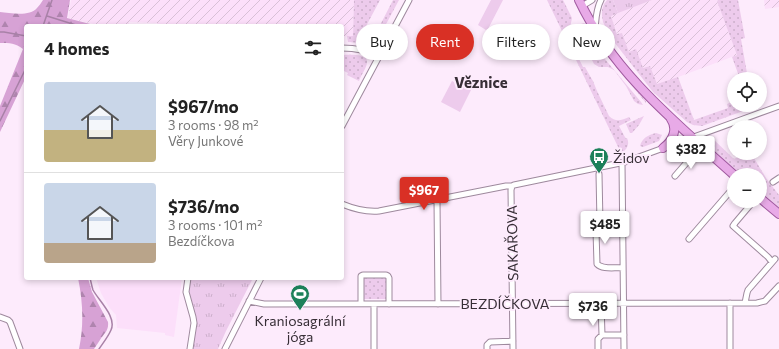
<!DOCTYPE html>
<html lang="en">
<head>
<meta charset="utf-8">
<style>
  :root { --surface:#fff; --page:#f2f2f2; --text:#222; --muted:#767676; --line:#e0e0e0; --accent:#d93025 }
  body { margin:0; font-family:Commissioner,sans-serif; background:var(--page); color:var(--text); height:100vh; display:flex; flex-direction:column; font-size:15px; white-space:nowrap }
  * { box-sizing:border-box; margin:0 }
  p { font-size:13px; color:var(--muted) }
  .icon { flex:none; width:22px; height:22px; fill:none; stroke:currentColor; stroke-width:2; stroke-linecap:round; stroke-linejoin:round }
  .map { position:relative; flex:1; overflow:hidden }
  .details { position:absolute; left:24px; top:24px; width:320px; height:256px; display:flex; flex-direction:column; background:var(--surface); border-radius:4px; box-shadow:0 2px 6px #0003 }
  .details>* { flex:none }
  .hud { position:absolute; left:356px; top:24px; width:363px; height:36px; display:flex; gap:8px }
  .tools { position:absolute; left:727px; top:72px; display:grid; gap:8px }
  .tools a { display:grid; place-items:center; width:40px; height:40px; border-radius:50%; background:var(--surface); box-shadow:0 2px 6px #0003; font-size:20px }
  .price { position:absolute; translate:-50% -34px; padding:0 9px; border-radius:4px; background:#fff; color:#222; font-size:13px; line-height:26px; filter:drop-shadow(0 1px 2px #0008) }
  .price::after { content:''; position:absolute; left:50%; top:24px; width:12px; height:9px; margin-left:-6px; background:inherit; clip-path:polygon(0 0,100% 0,50% 100%) }
  .price.on { background:var(--accent); color:#fff }
  ul { padding:0; list-style:none }
  li { display:flex; align-items:center; gap:12px; height:100px; padding:0 20px }
  li+li { border-top:1px solid var(--line) }
  li span { display:grid; place-items:center; flex:none; width:112px; height:80px; border-radius:4px; color:#555 }
  li>.icon { margin-inline-start:auto }
  span .icon { width:48px; height:48px; fill:#fffc; stroke-width:1 }
  li b { font-size:17px }
  h2 { display:flex; justify-content:space-between; align-items:center; height:48px; padding:0 20px; font-size:17px }
  .chip { padding:0 14px; border-radius:18px; background:var(--surface); box-shadow:0 2px 6px #0003; font-size:14px; line-height:36px }
  .chip.on { background:var(--accent); color:#fff }
  .map>svg:first-child { display:block }
</style>
</head>
<body>
<div class="map">
<svg width="779" height="349" viewBox="0 0 779 349">
  <defs>
    <pattern id="industrial-furrows" width="10" height="10" patternUnits="userSpaceOnUse"><rect width="10" height="10" fill="#fcdffa"/><path d="M-1 1l2-2M0 10L10 0M9 11l2-2" fill="none" stroke="#d9c0d7"/></pattern>
    <pattern id="grass-dots" width="8" height="8" patternUnits="userSpaceOnUse"><rect width="8" height="8" fill="#edcbec"/><path d="M2 2h.1M6 6h.1" fill="none" stroke="#ccafcb" stroke-width="1.8" stroke-linecap="round"/></pattern>
    <pattern id="forest-firs" width="22" height="20" patternUnits="userSpaceOnUse"><rect width="22" height="20" fill="#d7a2d5"/><path d="M5 1l3.5 6h-7zM16 11l3.5 6h-7z" fill="#af84ae"/></pattern>
    <pattern id="park-tufts" width="24" height="20" patternUnits="userSpaceOnUse"><rect width="24" height="20" fill="#edcbec"/><path d="M3 7l-1-3M5 7V3M7 7l1-3M15 17l-1-3M17 17v-4M19 17l1-3" fill="none" stroke="#ccafcb"/></pattern>
  </defs>
  <rect width="100%" height="100%" fill="#fdebfc"/>
  <path fill="#fcdffa" d="M96,278H182L174,337L165,335V333L117,328L116,315L109,307L101,293Z"/>
  <path fill="url(#industrial-furrows)" d="M71,0H354L353,37L342,36V26H157V23L129,22V26H102L68,18Z
    M652,0H717L737,55L657,85L650,66L643,68L629,52L622,33L618,34L610,15Z
    M764,0H779V7L765,9Z"/>
  <path fill="url(#grass-dots)" d="M354,0H380L364,30L367,32L361,43L348,42L347,36H353Z
    M393,0H399L377,41L373,43H367L371,34L375,35Z
    M547,0H563L572,18L570,28V35L578,52L576,53L583,67H585L590,76L593,81L597,91L609,116C616,123 622,120 629,117L631,120L619,126L626,139L627,138C630,144 627,150 621,153Z
    M607,0H613L618,13L611,16L617,34L622,33L629,52L636,49L643,68L650,66L657,84L678,77L694,120L728,108L727,104L734,101V105H744L746,110L702,126L693,125L687,122L653,92L611,38L603,22L602,16V10L604,4Z
    M718,0H738L745,38L741,39L748,79H740L732,57L737,55L717,1Z
    M584,23L587,25C604,52 624,77 646,101V103L581,24Z
    M578,27L641,102L643,105L638,104L634,101L626,86L614,70L608,67H599L594,64L579,34L578,31Z
    M342,55C348,55 369,53 367,63C366,69 361,75 359,81L347,75L348,73L342,70Z
    M644,116L639,125L632,133H630L626,124Z
    M656,133L662,135L659,141L643,147L640,146C642,138 648,135 656,133Z
    M713,139L734,159L746,153H751L766,178L779,195V209L760,192V175H741L708,145L707,144Z
    M364,278H386L387,279L388,299H362V279Z"/>
  <path fill="url(#forest-firs)" d="M43,0H70L67,18L98,26H26V77L0,132V106L23,49C15,43 10,43 0,43V12C10,13 30,17 37,8C39,6 41,3 43,0Z
    M78,278H88L92,292L108,322C109,331 104,333 100,340C98,343 96,346 94,349H79C84,325 83,302 78,278Z"/>
  <path fill="url(#park-tufts)" d="M613,0H652L618,13Z
    M190,278H253L226,331L218,349H193L196,319L188,292Z"/>
  <path fill="#edcbec" d="M491,0H503L488,29L486,30L478,25Z
    M452,81L471,90L460,112L441,102Z"/>
  <g fill="none" stroke-linecap="round" stroke-linejoin="round">
    <path stroke="#a881a7" stroke-width="1.5" d="M47,16L79,26
      M43,26L52,0
      M0,32H4L26,36
      M0,121L26,68
      M90,278C91,282 92,287 93,290C99,301 117,317 111,330C108,337 103,343 99,349"/>
    <defs>
      <path id="minor" d="M582,6L592,0
        M595,29C596,19 596,9 601,0
        M342,48C355,48 367,50 380,56
        M342,126L409,0
        M622,163L624,349
        M599,174L600,223
        M675,176L695,153
        M773,182L779,178
        M512,186L511,190L513,349
        M437,200L438,304
        M752,203L735,223L733,226L768,257L772,262
        M342,204C354,209 366,212 379,211L506,186H512L514,185L625,162L779,106
        M623,222L599,223L596,227V231L597,264C603,270 615,267 623,268
        M689,239L734,187
        M188,278L186,292L193,317L194,323L190,349
        M249,301L264,304L757,303L765,301L779,286
        M730,303V349
        M745,303L747,293L748,290L775,259
        M361,304V276L363,275H386L388,276L389,278V304
        M374,304V349
        M0,317L8,320L10,322L20,349
        M602,335H624
        M225,349L261,278
        M487,349V345L490,342L513,341
        M598,349V339L602,335L601,303"/>
      <path id="primary" d="M579,0C613,72 676,123 734,175
        M663,148C673,141 678,129 671,119
        M760,198L779,214"/>
    </defs>
    <use href="#minor" stroke="#9e899d" stroke-width="7"/>
    <use href="#primary" stroke="#a05a9f" stroke-width="10"/>
    <use href="#minor" stroke="#fff" stroke-width="5"/>
    <use href="#primary" stroke="#e8aae7" stroke-width="8"/>
  </g>
  <defs>
    <symbol id="bus-pin" viewBox="-11 -11 22 30"><path d="M0 17L-7.5 6A9.5 9.5 0 1 1 7.5 6Z" fill="#1d815a" stroke="#fdebfc"/><path d="M-5-6H5V4H4V6H2V4H-2V6H-4V4H-5ZM-3.5-4V0h7V-4ZM-3.5 1.2v1.5H-2V1.2ZM2 1.2v1.5H3.5V1.2Z" fill="#fff"/></symbol>
    <symbol id="stadium-pin" viewBox="-11 -11 22 30"><path d="M0 17L-7.5 6A9.5 9.5 0 1 1 7.5 6Z" fill="#1d815a" stroke="#fdebfc"/><path d="M0-5a6.5 5 0 1 0 0 10a6.5 5 0 1 0 0-10ZM-3.5-1.8h7v3.6h-7Z" fill="#fff"/></symbol>
  </defs>
  <g fill-rule="evenodd">
    <use href="#bus-pin" x="588" y="146" width="22" height="30"/>
    <use href="#stadium-pin" x="289" y="283" width="22" height="30"/>
  </g>
  <g text-anchor="middle" dominant-baseline="central" stroke-width="4" stroke-linejoin="round" paint-order="stroke">
    <g font-size="14" fill="#372e36" stroke="#fdebfc" text-anchor="start">
      <text x="613" y="157">Židov</text>
      <text x="300" y="320" text-anchor="middle">Kraniosagrální<tspan x="300" dy="16">jóga</tspan></text>
    </g>
    <g font-size="14" fill="#372e36" stroke="#fdebfc">
      <text transform="translate(512 243) rotate(-91)">SAKAŘOVA</text>
      <text x="505" y="303">BEZDÍČKOVA</text>
    </g>
    <g font-size="15" font-weight="bold" fill="#372e36" stroke="#fdebfc">
      <text x="481" y="82">Věznice</text>
    </g>
  </g>
</svg>
<div class="tools">
<a><svg class="icon" aria-label="locate" viewBox="0 0 24 24"><circle cx="12" cy="12" r="6"/><path d="M12 2v4M12 18v4M2 12h4M18 12h4"/></svg></a>
<a>+</a>
<a>−</a>
</div>
<b class="price" style="left:691px;top:170px">$382</b>
<b class="price on" style="left:424px;top:211px">$967</b>
<b class="price" style="left:605px;top:245px">$485</b>
<b class="price" style="left:593px;top:327px">$736</b>
<div class="hud">
<a class="chip">Buy</a>
<a class="chip on">Rent</a>
<a class="chip">Filters</a>
<a class="chip">New</a>
</div>
<section class="details">
<h2>4 homes<svg class="icon" aria-label="filters" viewBox="0 0 24 24"><path d="M4 7h16M4 17h16"/><circle cx="9" cy="7" r="2"/><circle cx="15" cy="17" r="2"/></svg></h2>
<ul>
<li><span style="background:linear-gradient(#c9d6e8 60%,#c2b280 0)"><svg class="icon" aria-label="home" viewBox="0 0 24 24"><path d="M3 11l9-7 9 7M6 9v11h12V9"/></svg></span><div><b>$967/mo</b><p>3 rooms · 98 m²</p><p>Věry Junkové</p></div></li>
<li><span style="background:linear-gradient(#c9d6e8 75%,#b9a48a 0)"><svg class="icon" aria-label="home" viewBox="0 0 24 24"><path d="M3 11l9-7 9 7M6 9v11h12V9"/></svg></span><div><b>$736/mo</b><p>3 rooms · 101 m²</p><p>Bezdíčkova</p></div></li>
</ul>
</section>
</div>
</body>
</html>
